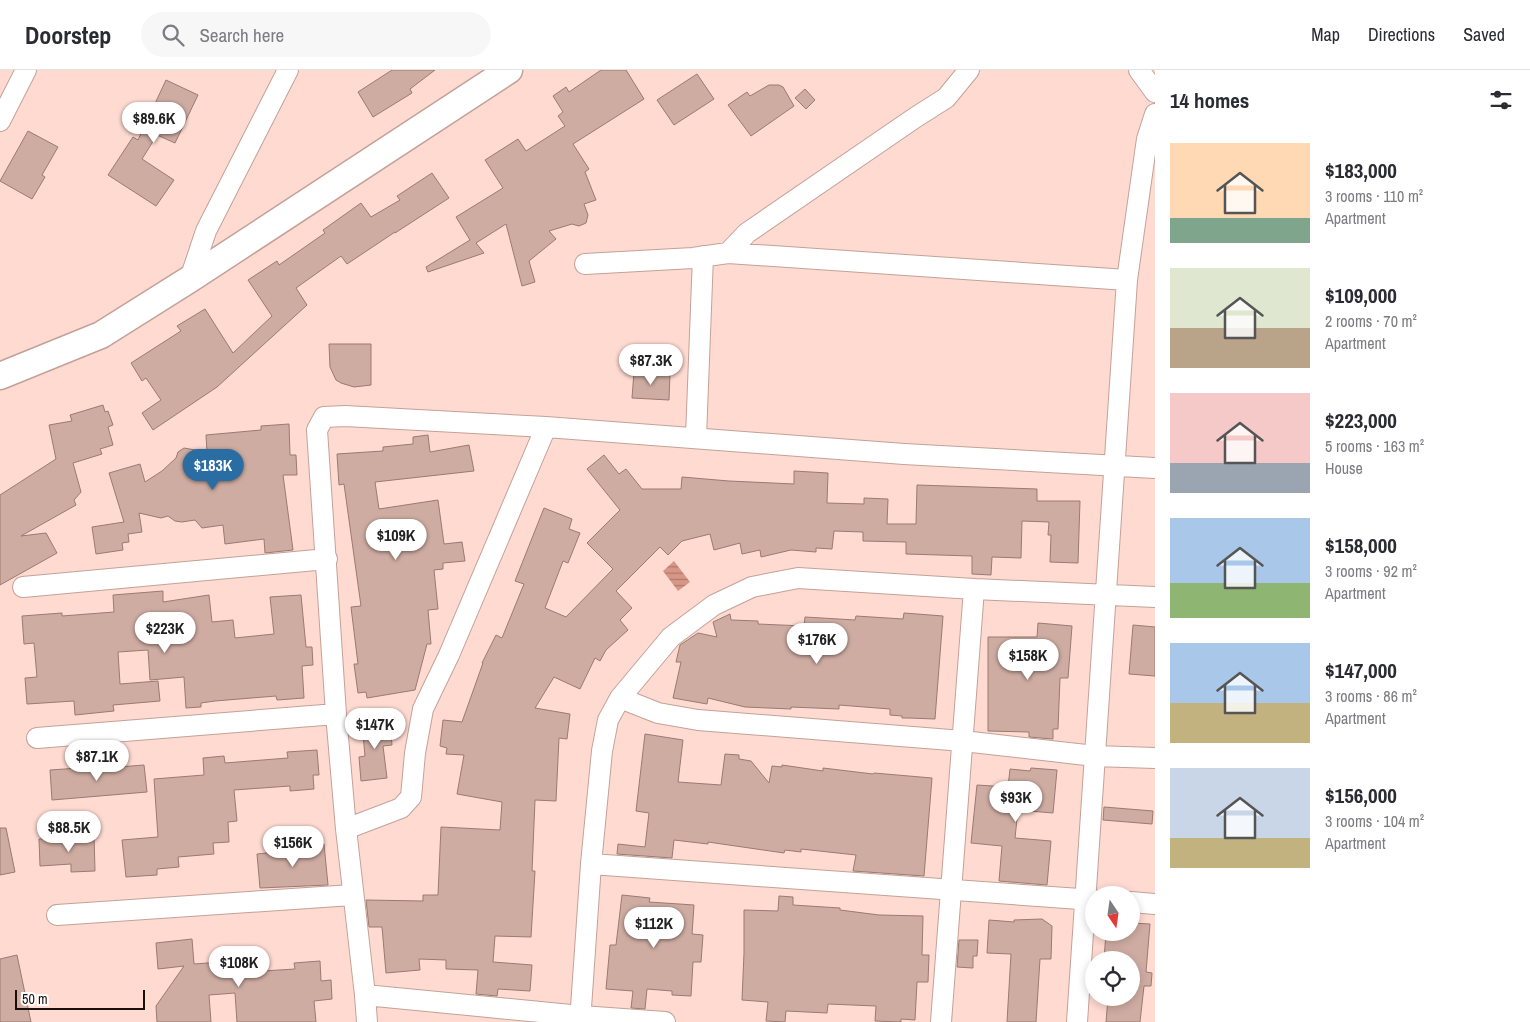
<!DOCTYPE html>
<html lang="en">
<head>
<meta charset="utf-8">
<style>
  :root { --surface:#fff; --page:#f7f7f7; --text:#2b2b33; --muted:#7c7c81; --line:#e1e1e2; --accent:#296da2 }
  body { margin:0; font-family:"Archivo Narrow",sans-serif; background:var(--page); color:var(--text); height:100vh; display:flex; flex-direction:column; font-size:19px; white-space:nowrap }
  * { box-sizing:border-box; margin:0 }
  p { font-size:16px; color:var(--muted) }
  .icon { flex:none; width:28px; height:28px; fill:none; stroke:currentColor; stroke-width:2; stroke-linecap:round; stroke-linejoin:round }
  .map { position:relative; flex:1; overflow:hidden }
  .drawer { display:flex; flex-direction:column; background:var(--surface); width:375px }
  .drawer>* { flex:none }
  .needle { width:32px; rotate:167deg }
  .controls { position:absolute; left:1085px; top:816px; display:grid; gap:10px }
  .controls a { display:grid; place-items:center; width:55px; height:55px; border-radius:50%; background:var(--surface); box-shadow:0 2px 8px #0003; font-size:25px }
  .scale { position:absolute; left:15px; bottom:12px; width:130px; box-sizing:border-box; padding-left:5px; border:2px solid #1a0e0a; border-top:0; font-size:14px; line-height:18px; white-space:nowrap; color:#1a0e0a; -webkit-text-stroke:4px #fff; paint-order:stroke }
  .price { position:absolute; translate:-50% -42px; padding:0 11px; border-radius:18px; background:#fff; color:#222; font-size:16px; line-height:32px; filter:drop-shadow(0 1px 2px #0008) }
  .price::after { content:''; position:absolute; left:50%; top:30px; width:15px; height:11px; margin-left:-8px; background:inherit; clip-path:polygon(0 0,100% 0,50% 100%) }
  .price.selected { background:var(--accent); color:#fff }
  ul { padding:0; list-style:none }
  li { display:flex; align-items:center; gap:15px; height:125px; padding:0 15px }
  li span { display:grid; place-items:center; flex:none; width:140px; height:100px; border-radius:0px; color:#555 }
  li>.icon { margin-inline-start:auto }
  span .icon { width:60px; height:60px; fill:#fffc; stroke-width:1 }
  li b { font-size:21px }
  h2 { display:flex; justify-content:space-between; align-items:center; height:60px; padding:0 15px; font-size:21px }
  header { display:flex; align-items:center; gap:30px; box-sizing:border-box; height:70px; padding:0 25px; background:var(--surface); border-bottom:1px solid var(--line) }
  header strong { font-size:24px }
  nav { display:flex; gap:28px; margin-inline-start:auto; font-size:18px }
  .search { width:350px; height:45px; background:var(--page); display:flex; align-items:center; gap:12px; box-sizing:border-box; padding:0 18px; border-radius:28px; color:var(--muted); font-size:19px }
  main { display:flex; flex:1; min-height:0 }
  .map>svg:first-child { display:block }
</style>
</head>
<body>
<header>
<strong>Doorstep</strong>
<div class="search"><svg class="icon" aria-label="search" viewBox="0 0 24 24"><circle cx="10" cy="10" r="6"/><path d="M15 15l6 6"/></svg>Search here</div>
<nav><a>Map</a><a>Directions</a><a>Saved</a></nav>
</header>
<main>
<div class="map">
<svg width="1155" height="952" viewBox="0 0 1155 952">
  <defs>
    <pattern id="water-rules" width="6" height="5" patternUnits="userSpaceOnUse" patternTransform="scale(1.25)"><rect width="6" height="5" fill="#d89786"/><path d="M0 2.5h6" fill="none" stroke="#ae7a6c"/></pattern>
  </defs>
  <rect width="100%" height="100%" fill="#fedad0"/>
  <path fill="url(#water-rules)" d="M674,491L690,512L678,521L663,501Z"/>
  <path fill="#cfaca2" stroke="#9a7a71" d="M392,0H435L410,19L412,23L373,47L358,22Z
    M601,0H626L644,29L573,74L589,99L585,102L596,130L584,134L588,145L586,153L579,156L572,154L549,161L556,169L529,191L535,212L522,216L506,154L476,173L484,183L428,202L426,197L470,170L456,147L503,118L485,90L518,69L526,81L565,56L558,46L563,42L553,26L566,17L569,22Z
    M697,4L714,29L674,55L657,30Z
    M166,10L198,25L175,73L157,65L142,89L174,110L156,136L108,105L133,67L138,70Z
    M769,15H779L783,17L794,36L751,66L728,35L747,22L750,26Z
    M805,19L815,30L806,39L795,28Z
    M28,61L58,77L42,105L45,107L32,129L0,111Z
    M432,103L449,128L395,163V162L347,194L341,186L296,218L307,235L217,317L153,360L142,343L161,330L146,308L142,311L131,293L181,261L177,256L205,239L233,283L272,246L248,210L277,191L279,195L325,163L323,160L361,133L371,147L400,130L397,126Z
    M329,274H371V315L354,317L341,313L336,310L330,297Z
    M634,302L670,304L669,330L632,328Z
    M103,335L105,342L108,341L113,355L108,357L113,375L100,379L102,384L73,393L81,422L74,430L76,435L21,466L46,463L57,483L0,515V425L56,389L49,355L72,351L70,345Z
    M289,354L290,385H296L297,405H283L293,480L265,483L264,469L225,474L223,455L202,458L195,450L182,452L175,451L168,446L161,448L139,443L142,462L128,464L129,472L122,473L123,480L96,484L92,457L124,452L109,403L140,394L145,412L162,401L176,388L178,382L184,378L207,382L206,365L261,360V356Z
    M428,365L430,382L469,375L474,401L375,412L379,439L438,430L444,474L462,472L465,491L443,493V499L434,500L438,539L428,540L431,574H427L415,620L367,628L366,622L358,623L354,594H358L351,537L361,536L344,414L339,415L337,384L383,381V377L413,374V367Z
    M604,385L619,404L626,399L642,419H681L682,407L729,411L794,414V401L828,403L827,433L864,434V428L888,429L887,454H916L917,415L1037,419V431H1080L1078,493L1050,492L1051,465H1048L1049,452L1022,451L1021,488L992,487L991,505L972,504V486L906,484V472L863,471V462L834,461L832,479L816,478V482L791,480L761,487L760,480L742,484L740,473L714,480L710,464L682,471L668,485L660,477L616,521L632,538L620,550L628,560L606,580L600,591L595,588L580,619L554,607L535,638L570,644L567,669L559,668L556,731L535,730L532,801H535L531,867L495,866L493,892L532,895L530,921L498,919L497,926L476,924L478,900L446,899V890L419,889L420,900L386,903L382,857H369L366,830L423,831V825H438L441,757L500,760L502,732L457,724L464,685L446,684L447,678L440,676L443,650L462,652L483,593H482L496,565L502,568L524,514L515,511L544,438L572,449L569,459L580,463L568,493L563,491L545,538L566,547L613,499L587,473L620,440L587,399Z
    M163,521V532L209,525L212,552L233,550L235,568L274,564L270,527L301,525L306,577H312L313,595L302,596L304,628L277,630L276,626L215,631L201,633V637L186,638L184,607L150,610L148,580L118,582L120,614L158,611L160,631L113,635L114,641L75,645L74,631L27,634L25,608L37,607L34,573L24,574L22,546L62,543V546L114,542L113,525Z
    M904,543L943,546L935,649L909,648H902V646L890,645V639L839,635V639L791,637V639L745,637L708,628L707,634L673,628L681,592H676L680,575L698,563L717,567L713,552L730,544L731,550L758,551V554L804,556L805,547L855,550L856,546L903,549Z
    M1038,553L1072,556L1068,608H1060L1058,659H1053V669L1029,667V662L988,661V567H1037Z
    M1133,555L1155,557V606L1129,604Z
    M390,650L392,675L383,676L387,708L361,711L359,687L365,686L362,653Z
    M645,664L683,670L678,712L721,715L725,684L739,685V689L751,691L769,713L772,696L782,697V695L823,701V698L873,704L874,703L932,708L924,806L853,801L856,785L801,779V782L785,780L784,783L708,772V774L674,770L672,788L617,784L618,774L645,777L649,743L636,741Z
    M317,680L319,705H313L314,719L290,721V716L234,720L237,751L228,752L229,772L213,773L214,784L178,787L179,797L157,799V805L126,807L122,770L158,767L154,709L204,705L203,688L224,686L225,693L288,688L287,682Z
    M144,695L147,722L52,730L50,700L94,697V699Z
    M1031,698L1057,700L1053,743L1018,740L1015,768L1051,771L1047,815L999,811L1002,776L971,773L977,715L1008,717L1010,699L1030,701Z
    M1104,737L1153,741L1152,754L1103,750Z
    M0,758H6L15,802L0,805Z
    M94,766L95,801L71,802V794L40,796L39,769Z
    M324,774L328,815L260,818L257,784L308,779L307,776Z
    M622,825L650,828L649,832L694,835L692,864L703,865L701,892H693L691,926L672,925V921L647,919L645,939L631,938L633,921L606,919L610,875H616Z
    M779,826L793,827V835L840,838V840L879,845L923,846L922,885H929L928,912H917L915,950L901,949V952L875,951L876,936L828,934L827,943L786,941L785,952L766,951L768,932L742,930L744,883V840L778,841Z
    M1042,849L1052,856L1051,889H1040L1036,952H1007L1011,884L987,883L989,850L1014,852V850Z
    M1131,853L1150,854L1146,902L1152,903L1151,916H1144L1140,952H1106L1108,928H1131V890H1104L1106,862H1131Z
    M192,869L194,894L262,889L263,901L295,899L294,893L320,891L321,911L331,910L332,929L314,931L316,952H237L235,923L209,925L211,952H157L156,936L184,896L158,899L156,873Z
    M959,870H978L977,886H973V898L957,897Z
    M17,885L31,952H0V889Z"/>
  <g fill="none" stroke-linecap="round" stroke-linejoin="round">
    <defs>
      <path id="minor" d="M1139,0L1155,22
        M0,51L26,0
        M728,183L747,163L916,47L946,28L969,0
        M585,194L693,188L728,183L1127,210
        M190,209L206,161L288,0
        M696,367L703,186
        M23,517L327,489
        M620,628L658,643L698,650L963,671L1095,686L1155,688
        M37,668L336,644
        M346,759L401,738L411,727L415,683L423,639L449,585L546,357
        M591,794L1094,830
        M1131,832L1155,834
        M57,845L352,825
        M365,925L581,946L665,952
        M367,952L365,925L346,759L336,644L317,360L324,347L345,346L546,357L904,384L1155,398
        M580,952L591,794L602,681L608,650L620,628L671,567L714,535L752,517L798,508L974,519L1155,527
        M941,952L974,519
        M1077,952L1127,210L1147,69L1155,44"/>
      <path id="tertiary" d="M0,306L101,265L190,209L509,0"/>
    </defs>
    <use href="#minor" stroke="#c4a198" stroke-width="22"/>
    <use href="#tertiary" stroke="#c4a198" stroke-width="29"/>
    <use href="#minor" stroke="#fff" stroke-width="20"/>
    <use href="#tertiary" stroke="#fff" stroke-width="26"/>
  </g>
</svg>
<div class="controls">
<a><svg class="needle" viewBox="-14 -14 28 28"><path d="M0-13l5 13h-10z" fill="#e53935"/><path d="M0 13l5-13h-10z" fill="#7c7c81"/></svg></a>
<a><svg class="icon" aria-label="locate" viewBox="0 0 24 24"><circle cx="12" cy="12" r="6"/><path d="M12 2v4M12 18v4M2 12h4M18 12h4"/></svg></a>
</div>
<div class="scale">50 m</div>
<b class="price" style="left:154px;top:74px">$89.6K</b>
<b class="price" style="left:651px;top:316px">$87.3K</b>
<b class="price selected" style="left:213px;top:421px">$183K</b>
<b class="price" style="left:396px;top:491px">$109K</b>
<b class="price" style="left:165px;top:584px">$223K</b>
<b class="price" style="left:817px;top:595px">$176K</b>
<b class="price" style="left:1028px;top:611px">$158K</b>
<b class="price" style="left:375px;top:680px">$147K</b>
<b class="price" style="left:97px;top:712px">$87.1K</b>
<b class="price" style="left:1016px;top:753px">$93K</b>
<b class="price" style="left:69px;top:783px">$88.5K</b>
<b class="price" style="left:293px;top:798px">$156K</b>
<b class="price" style="left:654px;top:879px">$112K</b>
<b class="price" style="left:239px;top:918px">$108K</b>
</div>
<section class="drawer">
<h2>14 homes<svg class="icon" aria-label="filters" viewBox="0 0 24 24"><path d="M4 7h16M4 17h16"/><circle cx="9" cy="7" r="2"/><circle cx="15" cy="17" r="2"/></svg></h2>
<ul>
<li><span style="background:linear-gradient(#ffd9b3 75%,#7fa58c 0)"><svg class="icon" aria-label="home" viewBox="0 0 24 24"><path d="M3 11l9-7 9 7M6 9v11h12V9"/></svg></span><div><b>$183,000</b><p>3 rooms · 110 m²</p><p>Apartment</p></div></li>
<li><span style="background:linear-gradient(#dfe7d0 60%,#b9a48a 0)"><svg class="icon" aria-label="home" viewBox="0 0 24 24"><path d="M3 11l9-7 9 7M6 9v11h12V9"/></svg></span><div><b>$109,000</b><p>2 rooms · 70 m²</p><p>Apartment</p></div></li>
<li><span style="background:linear-gradient(#f6c9c9 70%,#9aa5b1 0)"><svg class="icon" aria-label="home" viewBox="0 0 24 24"><path d="M3 11l9-7 9 7M6 9v11h12V9"/></svg></span><div><b>$223,000</b><p>5 rooms · 163 m²</p><p>House</p></div></li>
<li><span style="background:linear-gradient(#a9c7e8 65%,#8fb573 0)"><svg class="icon" aria-label="home" viewBox="0 0 24 24"><path d="M3 11l9-7 9 7M6 9v11h12V9"/></svg></span><div><b>$158,000</b><p>3 rooms · 92 m²</p><p>Apartment</p></div></li>
<li><span style="background:linear-gradient(#a9c7e8 60%,#c2b280 0)"><svg class="icon" aria-label="home" viewBox="0 0 24 24"><path d="M3 11l9-7 9 7M6 9v11h12V9"/></svg></span><div><b>$147,000</b><p>3 rooms · 86 m²</p><p>Apartment</p></div></li>
<li><span style="background:linear-gradient(#c9d6e8 70%,#c2b280 0)"><svg class="icon" aria-label="home" viewBox="0 0 24 24"><path d="M3 11l9-7 9 7M6 9v11h12V9"/></svg></span><div><b>$156,000</b><p>3 rooms · 104 m²</p><p>Apartment</p></div></li>
</ul>
</section>
</main>
</body>
</html>
